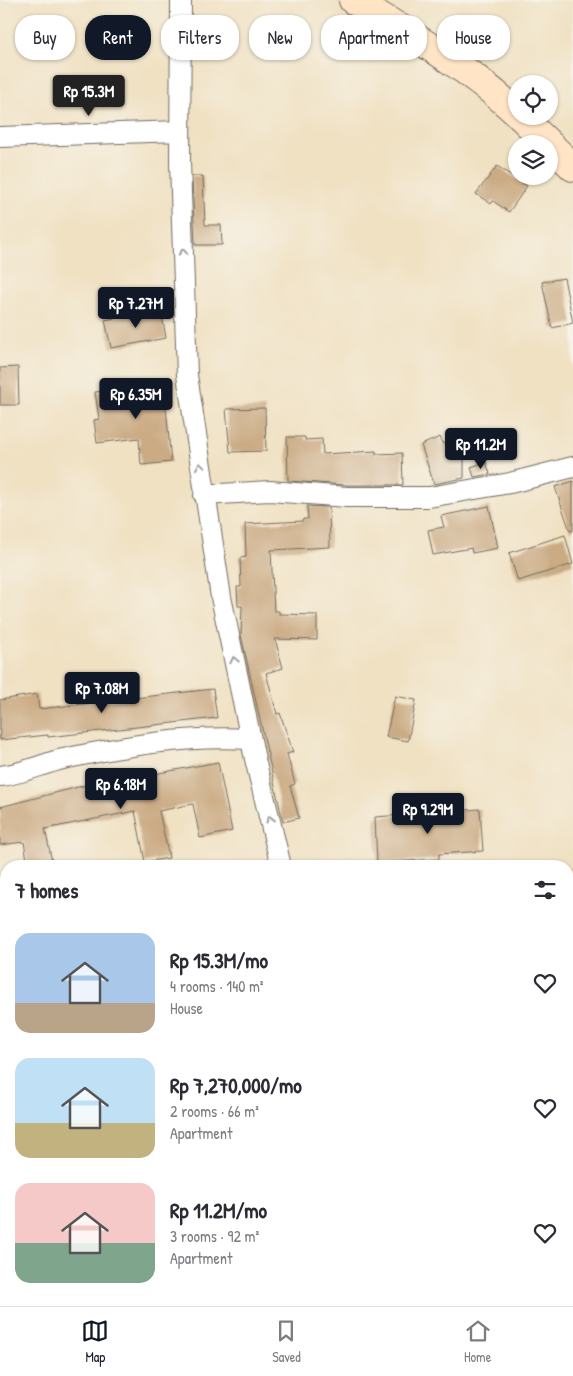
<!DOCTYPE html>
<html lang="en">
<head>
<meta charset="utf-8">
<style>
  :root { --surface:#fff; --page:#f7f7f7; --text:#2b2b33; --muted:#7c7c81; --line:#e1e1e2; --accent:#111827 }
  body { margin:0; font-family:"Patrick Hand",sans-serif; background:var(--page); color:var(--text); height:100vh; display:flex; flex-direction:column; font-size:19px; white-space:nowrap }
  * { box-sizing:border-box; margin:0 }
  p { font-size:16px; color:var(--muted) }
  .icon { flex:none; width:28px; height:28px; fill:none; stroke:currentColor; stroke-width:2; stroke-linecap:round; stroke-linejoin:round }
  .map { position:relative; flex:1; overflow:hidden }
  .sheet { position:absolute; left:0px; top:860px; width:574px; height:446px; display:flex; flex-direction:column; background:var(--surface); border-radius:20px 20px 0 0; box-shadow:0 1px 4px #0004 }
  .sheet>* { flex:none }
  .guide { position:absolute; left:15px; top:15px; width:544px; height:45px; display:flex; gap:10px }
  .controls { position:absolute; left:508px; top:75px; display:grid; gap:10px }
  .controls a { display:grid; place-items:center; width:50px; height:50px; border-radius:50%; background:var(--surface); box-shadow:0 1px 4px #0004; font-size:25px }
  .price { position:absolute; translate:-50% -42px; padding:0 11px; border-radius:5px; background:var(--accent); color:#fff; font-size:16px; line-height:32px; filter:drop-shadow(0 1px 2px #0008) }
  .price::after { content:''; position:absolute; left:50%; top:30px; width:15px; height:11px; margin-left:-8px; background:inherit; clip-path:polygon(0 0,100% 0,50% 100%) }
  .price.on { background:#222; color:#fff }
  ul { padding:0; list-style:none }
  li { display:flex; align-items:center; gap:15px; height:125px; padding:0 15px }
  li span { display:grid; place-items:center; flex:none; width:140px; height:100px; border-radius:15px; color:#555 }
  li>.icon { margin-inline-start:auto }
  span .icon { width:60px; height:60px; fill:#fffc; stroke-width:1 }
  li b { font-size:21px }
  h2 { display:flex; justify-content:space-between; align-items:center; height:60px; padding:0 15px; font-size:21px }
  .tag { padding:0 18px; border-radius:20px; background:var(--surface); box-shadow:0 1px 4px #0004; font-size:18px; line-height:45px }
  .tag.on { background:var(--accent); color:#fff }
  .tab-bar { display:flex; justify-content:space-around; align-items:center; height:70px; border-top:1px solid var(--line); background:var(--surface); font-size:14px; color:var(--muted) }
  .tab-bar a { display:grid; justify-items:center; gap:2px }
  .tab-bar .on { color:var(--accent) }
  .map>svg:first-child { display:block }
</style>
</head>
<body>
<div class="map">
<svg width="573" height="1306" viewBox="0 0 573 1306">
  <rect width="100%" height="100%" fill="#f7f3e8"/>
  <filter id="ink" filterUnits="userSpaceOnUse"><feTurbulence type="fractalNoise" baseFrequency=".02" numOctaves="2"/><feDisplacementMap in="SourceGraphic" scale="10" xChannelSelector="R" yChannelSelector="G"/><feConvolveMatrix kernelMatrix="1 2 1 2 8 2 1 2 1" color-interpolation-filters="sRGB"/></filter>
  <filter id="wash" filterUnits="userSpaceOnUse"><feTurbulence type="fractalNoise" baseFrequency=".0096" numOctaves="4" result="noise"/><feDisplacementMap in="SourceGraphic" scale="20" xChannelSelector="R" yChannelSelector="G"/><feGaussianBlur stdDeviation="1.12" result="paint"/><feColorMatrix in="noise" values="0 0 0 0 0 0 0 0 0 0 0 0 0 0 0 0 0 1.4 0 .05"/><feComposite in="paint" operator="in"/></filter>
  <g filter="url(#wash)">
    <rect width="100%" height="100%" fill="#f0e1c3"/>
    <g id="blocks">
      <path fill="#cbab84" d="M497,166L527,186L509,212L493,201L491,204L476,194Z
        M192,176H203L205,225H221L222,245H195Z
        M564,278L573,323L552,328L542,282Z
        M161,309L166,338L111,348L105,320Z
        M18,367L19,405H0V368Z
        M164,384L171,462L141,465L139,438L97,443L94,420L99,419L95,392Z
        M265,408L266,451L230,452L226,409Z
        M287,437H305V440L322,439L323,454L376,451V454L402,453L403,485H347L288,481Z
        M440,437L443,444L464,443V478L434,484L421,445Z
        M486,462L490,474L474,477L471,467Z
        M573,481V531H570L555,487Z
        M307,506L329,507L330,547L271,550L274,611H279V614L317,615V640L275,639L283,668L266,673L277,714L280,713L293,752L287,754L295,784L290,786L299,818L283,822L241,635L242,606H238L237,587H241L240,558L246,557L245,524L303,521V519H308Z
        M489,506L498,548L472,553L471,548L433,555L428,530L444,527L441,516Z
        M565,535L573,564L518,581L509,553Z
        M213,689L217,718L48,737V735L0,740V700L37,694L39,709Z
        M395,696L416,700L408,741L386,737Z
        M218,762L232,831L200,838L193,804L159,811L169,858L145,862L135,811L45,829L53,866H28L24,842L0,845V807L90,784V786Z
        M480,809L483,851L439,854V859L377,863L375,817Z"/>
    </g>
  </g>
  <g filter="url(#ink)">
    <use href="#blocks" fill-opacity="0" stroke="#706b60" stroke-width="1"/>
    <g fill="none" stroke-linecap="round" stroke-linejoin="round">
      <defs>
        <path id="street" d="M181,0L180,162L187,375L221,597L255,759L281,866
          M0,137L180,131
          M204,495L270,491L347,497H429L510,483L573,467
          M0,776C22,774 42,764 63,759C125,746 187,735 250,739
          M367,1300L368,1306"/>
        <path id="secondary" d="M353,0C410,34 468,67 516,112
          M520,116L573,167"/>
      </defs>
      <use href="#street" stroke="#706b60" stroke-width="22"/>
      <use href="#secondary" stroke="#706b60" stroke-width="30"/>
      <use href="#street" stroke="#fff" stroke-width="20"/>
      <use href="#secondary" stroke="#ffe4c6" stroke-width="28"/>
    </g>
    <defs><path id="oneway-chevron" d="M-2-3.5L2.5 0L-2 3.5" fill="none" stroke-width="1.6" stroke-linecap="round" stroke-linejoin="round" transform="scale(1.25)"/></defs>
    <g stroke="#a0a0a0">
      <use href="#oneway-chevron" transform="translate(183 252) rotate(-92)"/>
      <use href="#oneway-chevron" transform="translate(200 466) rotate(-98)"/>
      <use href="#oneway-chevron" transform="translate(234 660) rotate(-102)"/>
      <use href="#oneway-chevron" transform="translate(270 819) rotate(-104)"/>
    </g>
  </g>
</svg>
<div class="controls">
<a><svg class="icon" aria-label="locate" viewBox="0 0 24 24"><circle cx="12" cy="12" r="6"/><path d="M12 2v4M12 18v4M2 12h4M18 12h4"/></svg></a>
<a><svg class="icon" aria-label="layers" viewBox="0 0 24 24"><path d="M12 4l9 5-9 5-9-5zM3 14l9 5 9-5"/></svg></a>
</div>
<b class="price on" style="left:89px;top:117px">Rp 15.3M</b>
<b class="price" style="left:136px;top:329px">Rp 7.27M</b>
<b class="price" style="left:136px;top:420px">Rp 6.35M</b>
<b class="price" style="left:481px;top:470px">Rp 11.2M</b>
<b class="price" style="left:102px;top:714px">Rp 7.08M</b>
<b class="price" style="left:121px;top:810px">Rp 6.18M</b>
<b class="price" style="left:428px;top:835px">Rp 9.29M</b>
<div class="guide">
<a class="tag">Buy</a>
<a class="tag on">Rent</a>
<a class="tag">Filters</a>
<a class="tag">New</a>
<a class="tag">Apartment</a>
<a class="tag">House</a>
</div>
<section class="sheet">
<h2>7 homes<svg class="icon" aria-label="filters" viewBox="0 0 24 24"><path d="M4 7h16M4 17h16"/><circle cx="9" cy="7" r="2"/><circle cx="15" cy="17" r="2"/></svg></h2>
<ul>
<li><span style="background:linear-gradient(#a9c7e8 70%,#b9a48a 0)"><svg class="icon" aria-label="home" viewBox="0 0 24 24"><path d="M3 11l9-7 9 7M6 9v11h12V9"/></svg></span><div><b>Rp 15.3M/mo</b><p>4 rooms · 140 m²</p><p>House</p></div><svg class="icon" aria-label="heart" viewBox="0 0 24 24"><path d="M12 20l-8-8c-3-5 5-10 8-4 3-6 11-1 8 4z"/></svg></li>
<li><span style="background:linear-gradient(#bfe0f5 65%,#c2b280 0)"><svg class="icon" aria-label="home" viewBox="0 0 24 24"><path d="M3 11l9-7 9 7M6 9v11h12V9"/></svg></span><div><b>Rp 7,270,000/mo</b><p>2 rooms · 66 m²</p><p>Apartment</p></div><svg class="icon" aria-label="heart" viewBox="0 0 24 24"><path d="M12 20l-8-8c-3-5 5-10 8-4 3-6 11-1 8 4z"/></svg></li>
<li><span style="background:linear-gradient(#f6c9c9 60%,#7fa58c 0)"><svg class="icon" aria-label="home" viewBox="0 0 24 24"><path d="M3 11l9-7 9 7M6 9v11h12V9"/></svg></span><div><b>Rp 11.2M/mo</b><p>3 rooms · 92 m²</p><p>Apartment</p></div><svg class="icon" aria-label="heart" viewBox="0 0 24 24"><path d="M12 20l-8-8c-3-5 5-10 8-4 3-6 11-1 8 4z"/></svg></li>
</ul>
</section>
</div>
<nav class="tab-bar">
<a class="on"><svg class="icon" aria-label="map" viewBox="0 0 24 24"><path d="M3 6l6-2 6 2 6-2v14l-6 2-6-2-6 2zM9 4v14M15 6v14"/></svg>Map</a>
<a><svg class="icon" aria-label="saved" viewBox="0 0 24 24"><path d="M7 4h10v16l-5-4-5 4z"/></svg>Saved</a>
<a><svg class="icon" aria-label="home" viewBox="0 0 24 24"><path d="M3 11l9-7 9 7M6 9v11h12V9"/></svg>Home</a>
</nav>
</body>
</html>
